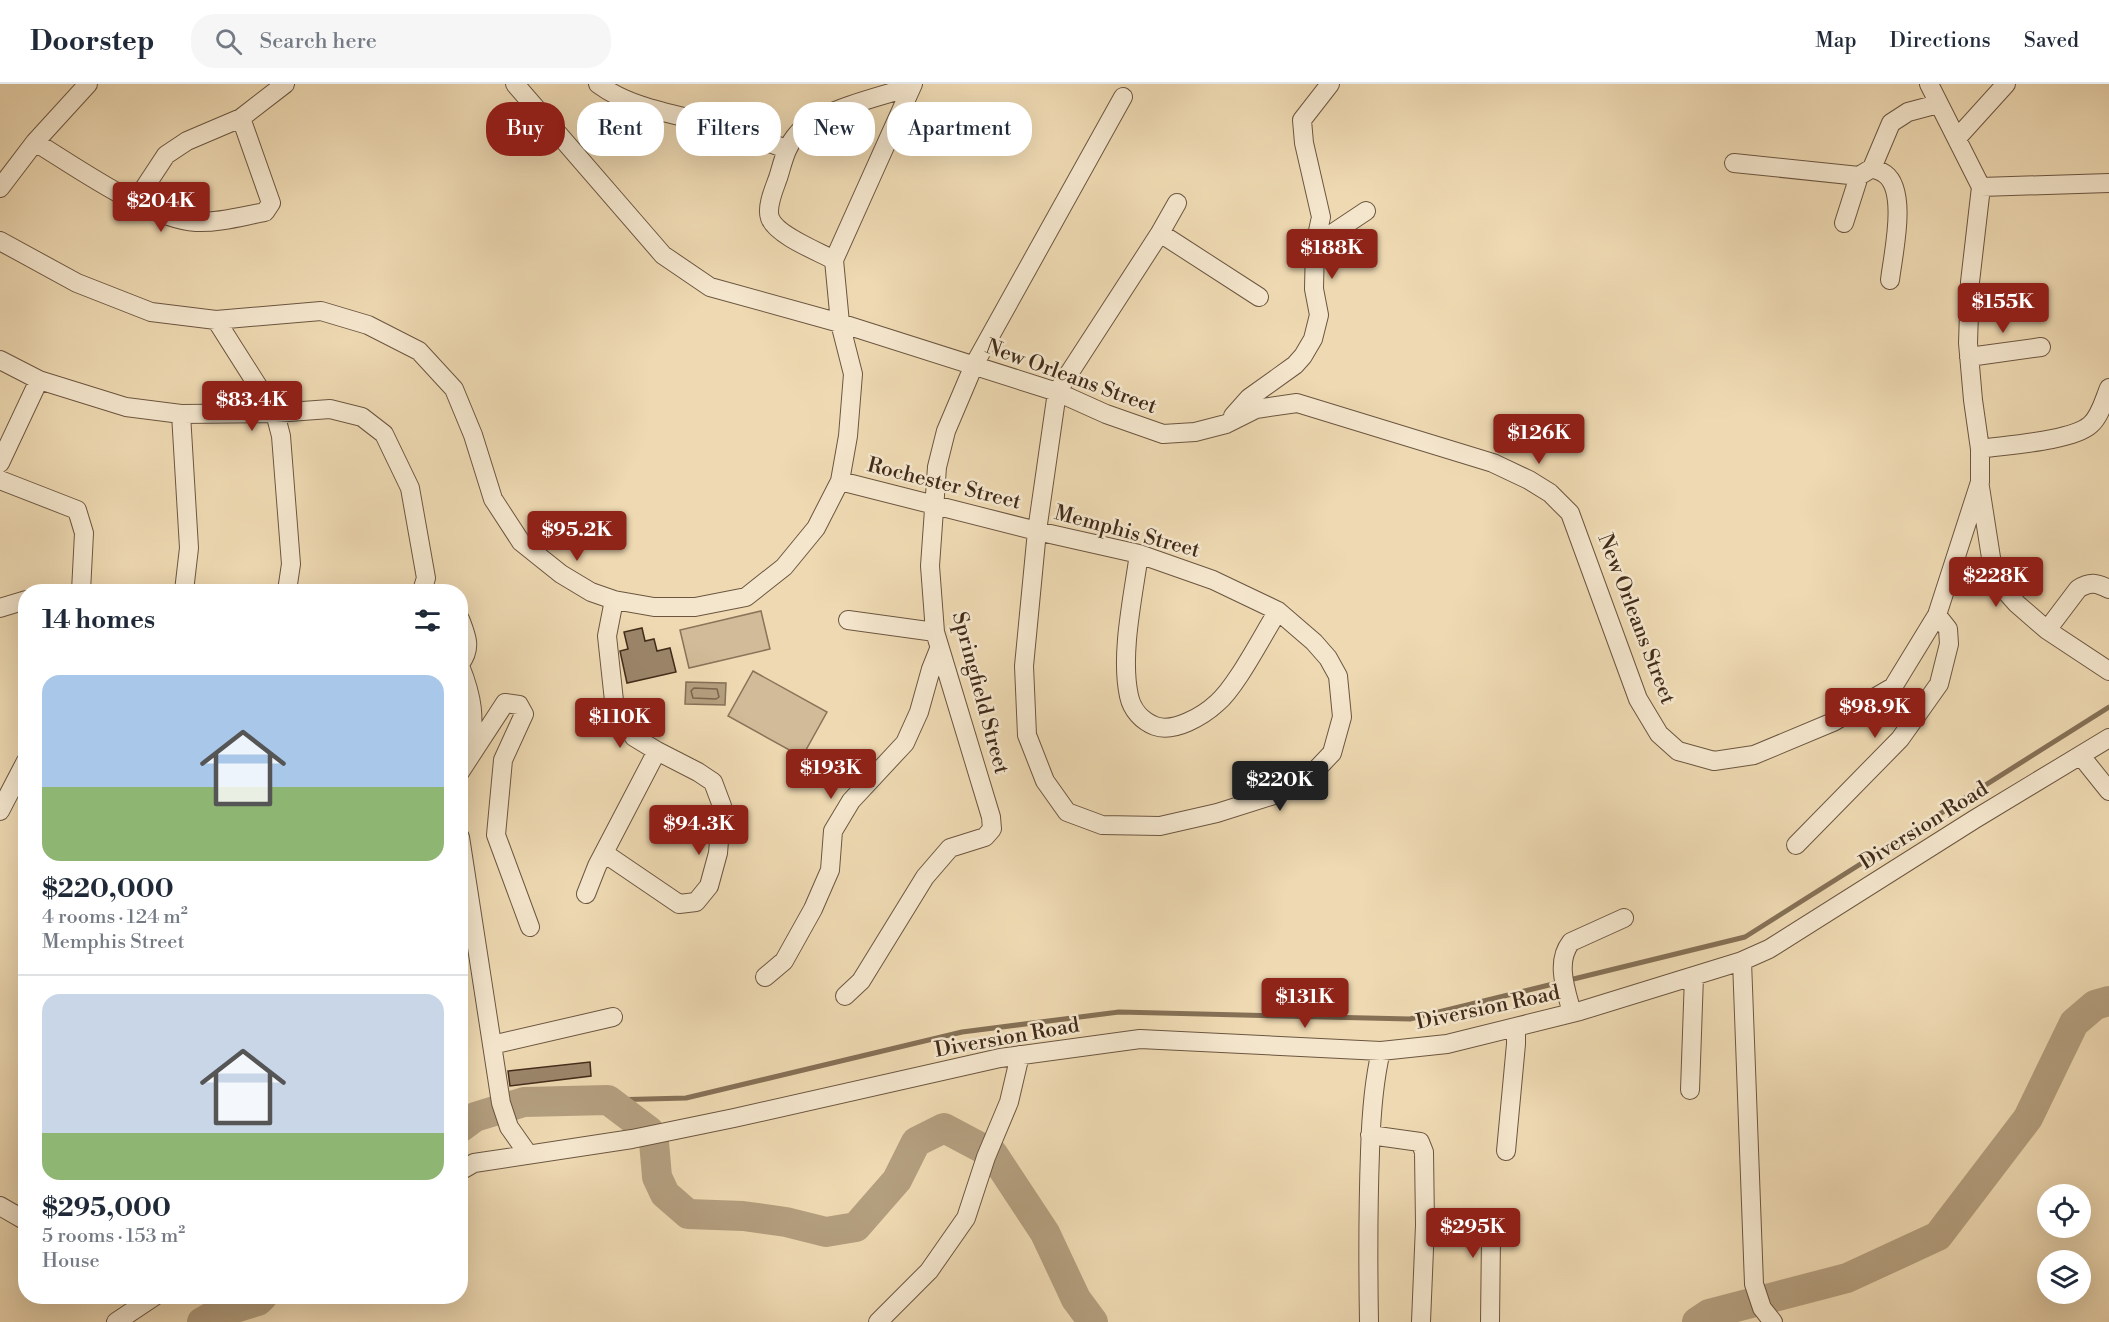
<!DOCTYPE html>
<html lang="en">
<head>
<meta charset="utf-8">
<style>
  :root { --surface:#fff; --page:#f6f6f7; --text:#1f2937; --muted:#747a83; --line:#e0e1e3; --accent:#8f2418 }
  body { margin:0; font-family:"Libre Bodoni",serif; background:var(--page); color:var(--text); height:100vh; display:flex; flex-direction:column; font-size:22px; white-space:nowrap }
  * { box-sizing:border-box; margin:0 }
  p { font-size:20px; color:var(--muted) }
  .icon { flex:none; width:33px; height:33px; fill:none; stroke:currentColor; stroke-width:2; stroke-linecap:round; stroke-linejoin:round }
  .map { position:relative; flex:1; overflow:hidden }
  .panel { position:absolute; left:18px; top:500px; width:450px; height:720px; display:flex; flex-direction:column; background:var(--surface); border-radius:24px; box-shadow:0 6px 24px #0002 }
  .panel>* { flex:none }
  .top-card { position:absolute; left:486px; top:18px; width:570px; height:54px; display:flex; gap:12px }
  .tools { position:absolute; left:2037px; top:1100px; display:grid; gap:12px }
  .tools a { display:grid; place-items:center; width:54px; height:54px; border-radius:50%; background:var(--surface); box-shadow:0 6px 24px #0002; font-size:30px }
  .price { position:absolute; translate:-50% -51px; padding:0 14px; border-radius:6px; background:var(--accent); color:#fff; font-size:20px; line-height:39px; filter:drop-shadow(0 2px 3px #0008) }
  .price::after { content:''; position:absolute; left:50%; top:36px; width:18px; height:14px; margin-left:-9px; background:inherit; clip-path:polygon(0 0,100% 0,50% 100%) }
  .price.selected { background:#222; color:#fff }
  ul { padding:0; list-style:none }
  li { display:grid; align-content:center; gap:12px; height:318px; padding:0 24px }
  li+li { border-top:2px solid var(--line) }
  li span { display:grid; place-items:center; height:186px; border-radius:18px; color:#555 }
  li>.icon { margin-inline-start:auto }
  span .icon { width:108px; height:108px; fill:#fffc; stroke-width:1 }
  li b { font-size:26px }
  h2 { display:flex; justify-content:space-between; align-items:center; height:72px; padding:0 24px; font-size:26px }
  .chip { padding:0 21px; border-radius:24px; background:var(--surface); box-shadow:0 6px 24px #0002; font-size:21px; line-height:54px }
  .chip.selected { background:var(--accent); color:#fff }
  header { display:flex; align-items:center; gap:36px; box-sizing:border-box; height:84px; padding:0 30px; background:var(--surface); border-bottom:2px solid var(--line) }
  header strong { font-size:28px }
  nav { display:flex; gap:33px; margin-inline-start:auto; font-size:21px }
  .search { width:420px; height:54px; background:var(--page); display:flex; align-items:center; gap:15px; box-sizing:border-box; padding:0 21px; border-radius:24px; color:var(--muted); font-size:22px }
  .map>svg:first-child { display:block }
</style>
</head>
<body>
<header>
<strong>Doorstep</strong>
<div class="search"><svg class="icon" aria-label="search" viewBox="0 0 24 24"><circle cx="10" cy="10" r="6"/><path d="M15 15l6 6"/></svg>Search here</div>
<nav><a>Map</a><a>Directions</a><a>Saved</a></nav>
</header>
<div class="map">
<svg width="2109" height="1238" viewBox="0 0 2109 1238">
  <rect width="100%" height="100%" fill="#eed9b2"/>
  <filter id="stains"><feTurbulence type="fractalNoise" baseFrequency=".00333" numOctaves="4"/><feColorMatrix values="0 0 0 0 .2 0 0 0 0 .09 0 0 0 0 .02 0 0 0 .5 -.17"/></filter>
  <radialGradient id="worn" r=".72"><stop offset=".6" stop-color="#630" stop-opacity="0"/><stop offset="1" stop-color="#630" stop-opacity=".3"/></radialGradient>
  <path fill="#d1bb98" stroke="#897359" stroke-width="1.5" d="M761,527L770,565L689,584L680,546Z
    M753,587L827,628L802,673L728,632Z"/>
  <path fill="#b39e7e" stroke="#857056" stroke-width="1.5" d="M686,598L726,599L725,621L685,620Z"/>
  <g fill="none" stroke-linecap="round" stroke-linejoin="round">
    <path stroke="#7a644c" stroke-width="1.5" d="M694,604L717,605L719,613L716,615L693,614L691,607Z"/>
    <path stroke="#857056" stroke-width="5" d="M608,1016L686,1014L962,948L1119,928L1410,935L1745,853L2109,623"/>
    <path stroke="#b39e7e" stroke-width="30" d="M460,1044L475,1033L524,1018L608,1016L649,1047
      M654,1058L657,1093L665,1110L688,1130L743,1132L786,1138L826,1148L856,1143L897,1096L916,1058L944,1044L993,1070L1045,1149L1076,1215L1093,1238
      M202,1238L218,1229L258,1217L263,1212
      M1697,1238L1709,1230L1847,1194L1938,1152L2028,1034L2074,939L2095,921L2109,917"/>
  </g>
  <path fill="#9b8569" stroke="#412b1a" stroke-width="1.5" d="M642,544L645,557L654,555L657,567L670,564L676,588L627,599L620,567L628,565L624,548Z
    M590,978L591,992L510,1002L508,987Z"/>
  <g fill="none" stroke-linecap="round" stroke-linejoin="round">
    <defs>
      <path id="minor" d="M515,0L663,171L710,203L840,239L1057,308L1106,330L1163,350L1195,348L1226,340L1256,325L1297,319L1493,379L1529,396L1550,409L1570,429L1638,615L1659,650L1678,667L1714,677L1754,671L1833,638L1893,603L1937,531L1980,398V365L1973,316L1968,259L1970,198L1981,103L1929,0
        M598,0C632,25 676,30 716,41C740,48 763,57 787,65
        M241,34L285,0
        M1958,53L2006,0
        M35,58C76,83 149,135 196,138C219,139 243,132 265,128L271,119L241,34L187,57L166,71L135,118
        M1734,79L1859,92L1872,84L1891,39L1908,28L1938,20
        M1872,84C1876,86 1881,87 1885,90C1908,107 1893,170 1890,196
        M1981,103L2109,99
        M0,104L35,58L88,0
        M1844,139L1859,92
        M1160,149L1259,213
        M0,157L77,199L151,228L216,236L321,227L368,241L419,267L454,305L473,351L493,415L521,458L561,490L591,508L614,516L654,523H695L746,513L784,483L816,444L840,397L848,352L853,290L840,239L834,176L913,0
        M1315,161L1366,127
        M834,176C817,167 776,151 770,134C766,123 774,105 778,94C783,78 786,62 798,49C815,28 884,11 911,3
        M216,236L275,329L281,352L291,480L287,507
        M1969,273L2041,263
        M0,276L39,296L126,323L181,330L275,329L330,325L362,333L384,350L410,404L426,494L422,507
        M181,330L189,464L184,507
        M1233,332L1249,314L1295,281L1303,272L1313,255L1319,231L1314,205L1315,161L1321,133L1304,59L1302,36L1330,0
        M1980,365C2006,361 2072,357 2090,341C2100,333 2104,316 2109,304
        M0,379L39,296
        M0,396L77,426L84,449L81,507
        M840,397L1037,447L1139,470L1213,496L1278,527L1314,558L1328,574L1338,592L1342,633L1332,669L1313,689L1274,711L1217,729L1160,742L1102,741L1067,728L1045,697L1027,651L1024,582L1037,447L1057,308L1160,149L1177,119
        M1980,403L1992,480L2001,502L2017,520L2047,546L2109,587
        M1139,470C1133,513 1120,571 1129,612C1132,626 1142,637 1155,642C1174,649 1203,632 1217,619C1237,602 1263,550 1278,527
        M0,524L26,516
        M460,535C467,553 472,564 460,580
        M848,536L935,548
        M2047,546L2078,505C2090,497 2097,499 2109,505
        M460,582C473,614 475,633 470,668
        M2081,672L2109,707
        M460,688L505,619L519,621L524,630L503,676L496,751L530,843
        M0,727L26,677
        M460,753L501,1019L509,1043L528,1070
        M1796,761L1900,655L1939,600L1949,560L1948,545L1937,531
        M604,769L679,820L696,818L709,802L718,769L722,722L713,698L698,688L657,667
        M586,810L597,782L657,667L634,653L615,626L607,552L614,516
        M1742,877L1754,1200L1762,1224L1773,1238
        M765,893L784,877L813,825L830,786L833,747L851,717L905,659L919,628L931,585L939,565
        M845,912L861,897L925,793L950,764L985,753L992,745L991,733L935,548L930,482L937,383L946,347L974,281L1123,13
        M1572,929C1566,906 1555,878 1571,858L1624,834
        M492,961L613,933
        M1690,1006L1694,892
        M1370,1051L1420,1058L1424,1068L1425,1141L1421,1238
        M1506,1067L1516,960V943
        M460,1087L474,1079L632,1055L734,1034L1000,974L1140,955L1381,967L1447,960L1580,927L1742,877L1769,865L1975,735L2109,654
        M0,1122L26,1137
        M1425,1141L1483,1144L1489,1147L1491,1153L1490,1238
        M116,1238L155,1212
        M878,1238L929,1187L966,1134L986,1073L1009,1018L1020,971
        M1369,1238C1368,1181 1368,1124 1370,1068C1371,1034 1373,1000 1381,967"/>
    </defs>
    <use href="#minor" stroke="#6c5640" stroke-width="20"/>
    <use href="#minor" stroke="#f4e6cd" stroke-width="18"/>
  </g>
  <g text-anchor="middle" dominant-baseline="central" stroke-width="5" stroke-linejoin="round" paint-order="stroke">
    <g font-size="21" fill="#412b1a" stroke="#f4e6cd">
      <text transform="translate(1071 293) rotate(20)">New Orleans Street</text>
      <text transform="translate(944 400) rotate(14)">Rochester Street</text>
      <text transform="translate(1127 448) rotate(15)">Memphis Street</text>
      <text transform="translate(1636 535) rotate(69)">New Orleans Street</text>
      <text transform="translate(980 609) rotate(75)">Springfield Street</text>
      <text transform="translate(1924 742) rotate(-32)">Diversion Road</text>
      <text transform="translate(1488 924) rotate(-12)">Diversion Road</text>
      <text transform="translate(1007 954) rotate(-10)">Diversion Road</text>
    </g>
  </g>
  <rect width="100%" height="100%" filter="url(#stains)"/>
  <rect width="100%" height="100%" fill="url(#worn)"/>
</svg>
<div class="tools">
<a><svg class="icon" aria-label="locate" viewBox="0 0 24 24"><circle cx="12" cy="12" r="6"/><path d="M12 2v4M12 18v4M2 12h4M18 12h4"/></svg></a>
<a><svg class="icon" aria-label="layers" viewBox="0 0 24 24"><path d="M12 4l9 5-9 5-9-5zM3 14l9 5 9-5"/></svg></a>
</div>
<b class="price" style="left:161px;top:149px">$204K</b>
<b class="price" style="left:1332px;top:196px">$188K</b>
<b class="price" style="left:2003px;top:250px">$155K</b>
<b class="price" style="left:252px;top:348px">$83.4K</b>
<b class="price" style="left:1539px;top:381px">$126K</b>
<b class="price" style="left:577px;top:478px">$95.2K</b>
<b class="price" style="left:1996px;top:524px">$228K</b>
<b class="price" style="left:1875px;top:655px">$98.9K</b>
<b class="price" style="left:620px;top:665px">$110K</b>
<b class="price" style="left:831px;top:716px">$193K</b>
<b class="price selected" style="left:1280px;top:728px">$220K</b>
<b class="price" style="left:699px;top:772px">$94.3K</b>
<b class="price" style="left:1305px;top:945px">$131K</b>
<b class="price" style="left:1473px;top:1175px">$295K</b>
<div class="top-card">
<a class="chip selected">Buy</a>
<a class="chip">Rent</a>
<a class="chip">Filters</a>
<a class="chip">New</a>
<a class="chip">Apartment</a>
</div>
<section class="panel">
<h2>14 homes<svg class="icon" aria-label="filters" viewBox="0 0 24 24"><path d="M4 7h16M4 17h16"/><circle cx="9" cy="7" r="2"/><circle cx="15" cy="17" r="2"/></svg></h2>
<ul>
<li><span style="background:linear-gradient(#a9c7e8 60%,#8fb573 0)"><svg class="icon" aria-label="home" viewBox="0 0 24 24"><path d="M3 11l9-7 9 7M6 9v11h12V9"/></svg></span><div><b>$220,000</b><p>4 rooms · 124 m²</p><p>Memphis Street</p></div></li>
<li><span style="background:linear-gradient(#c9d6e8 75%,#8fb573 0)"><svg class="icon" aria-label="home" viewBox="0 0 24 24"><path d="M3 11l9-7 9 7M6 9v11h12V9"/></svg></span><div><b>$295,000</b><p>5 rooms · 153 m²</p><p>House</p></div></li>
</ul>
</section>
</div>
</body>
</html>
